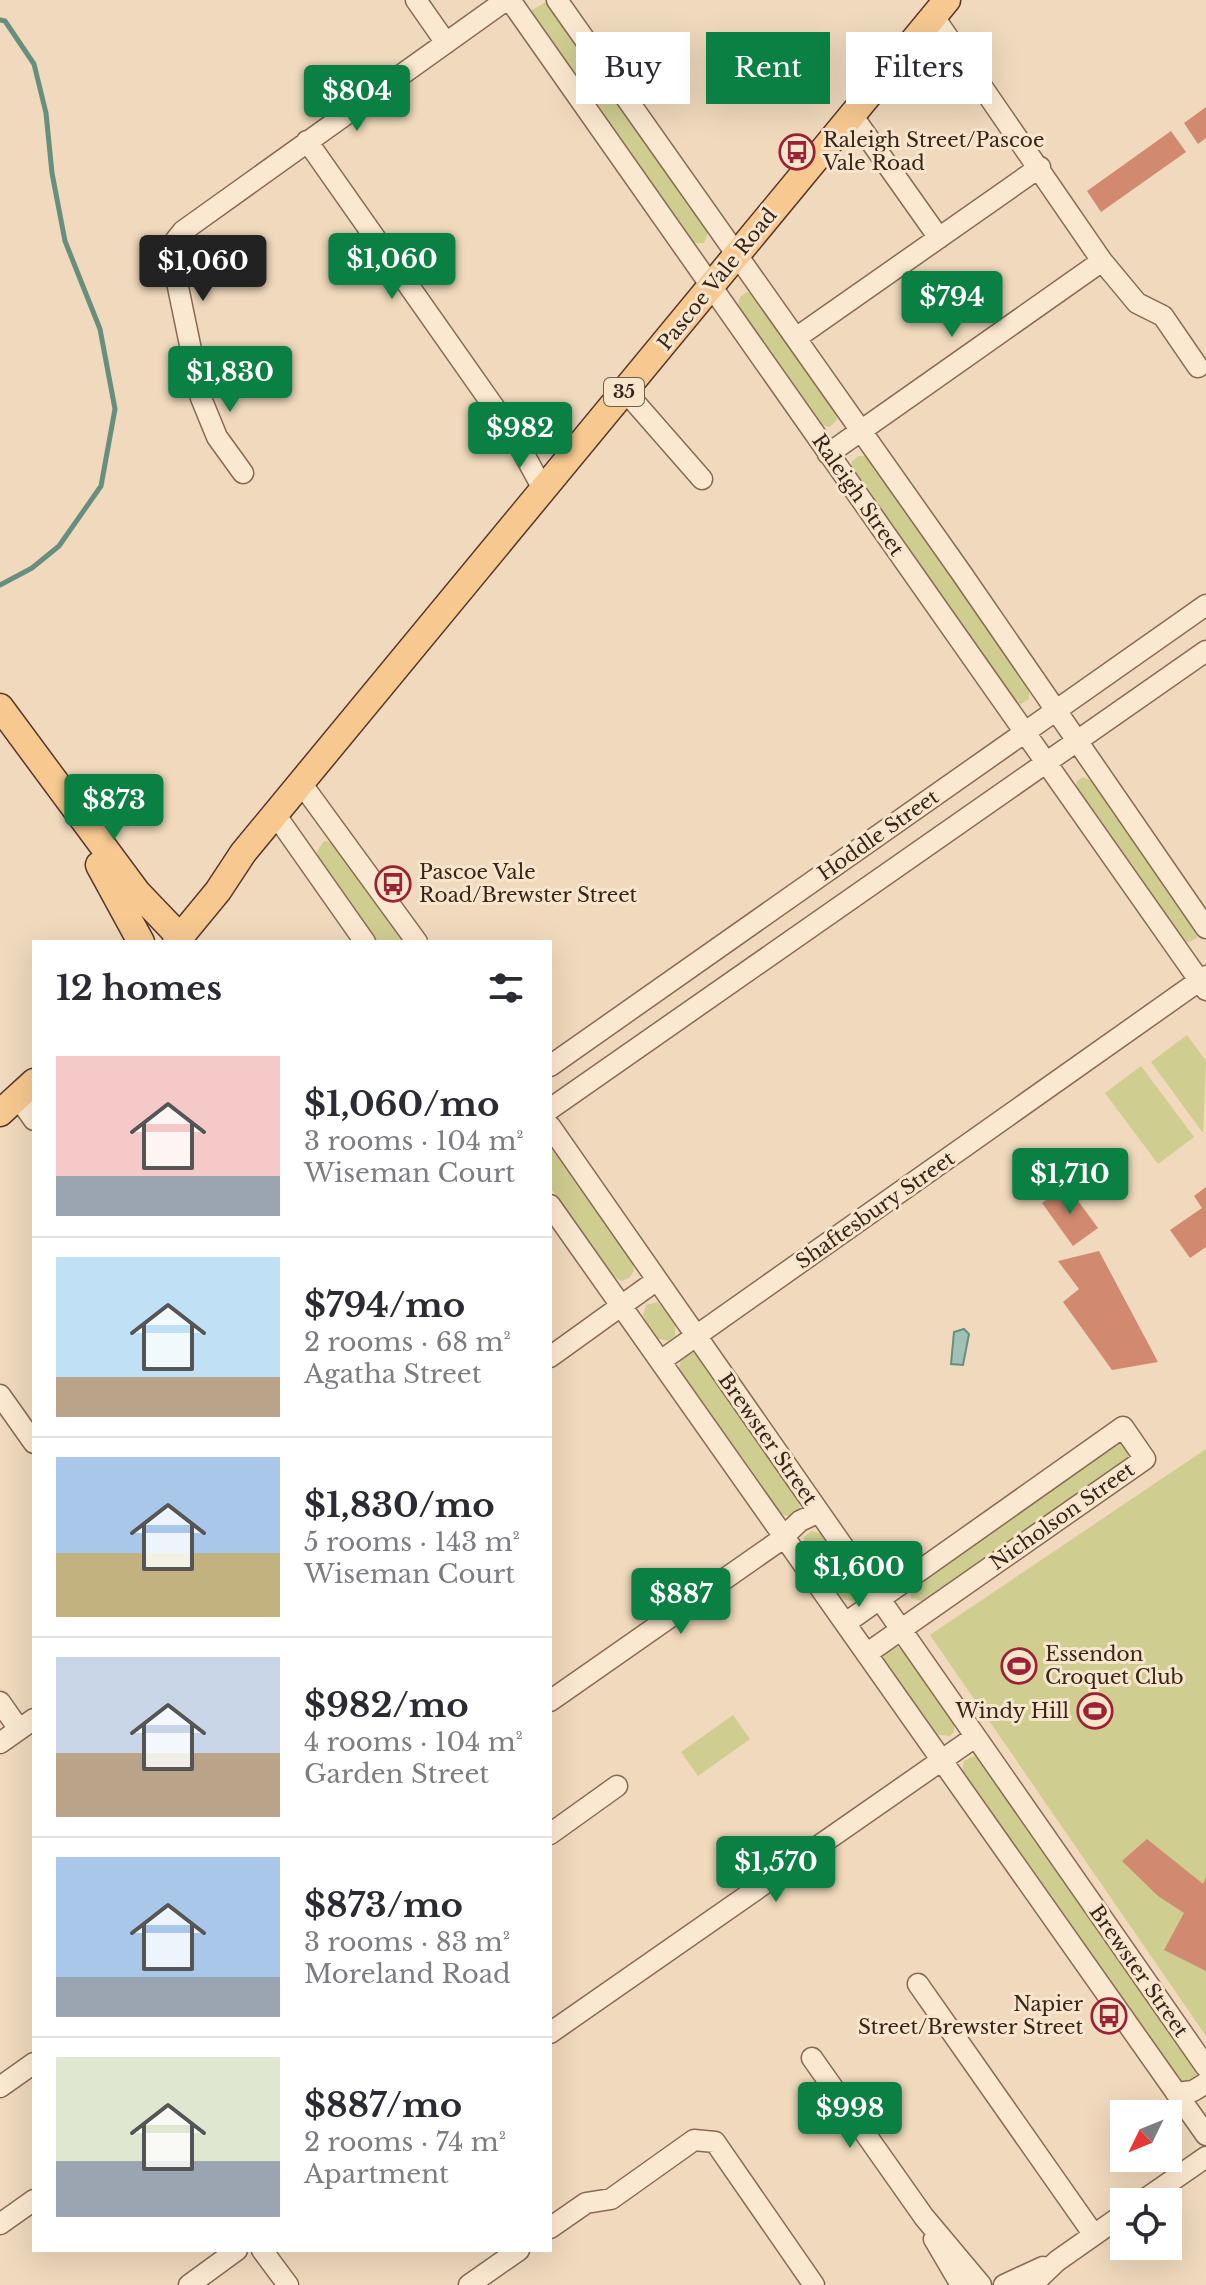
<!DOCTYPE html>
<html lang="en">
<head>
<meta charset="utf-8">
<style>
  :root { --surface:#fff; --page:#f7f7f7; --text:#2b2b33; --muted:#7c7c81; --line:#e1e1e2; --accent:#0b8043 }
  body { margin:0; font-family:"Libre Baskerville",serif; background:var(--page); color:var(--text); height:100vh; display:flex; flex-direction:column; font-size:30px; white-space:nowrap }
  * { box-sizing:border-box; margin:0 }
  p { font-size:26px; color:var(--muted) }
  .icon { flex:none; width:44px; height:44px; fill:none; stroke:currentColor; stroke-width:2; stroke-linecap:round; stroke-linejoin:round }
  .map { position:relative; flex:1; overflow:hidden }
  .details { position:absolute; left:32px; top:940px; width:520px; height:1312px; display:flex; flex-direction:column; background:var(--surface); border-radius:0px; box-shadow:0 8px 32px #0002 }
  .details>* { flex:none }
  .guide { position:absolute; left:576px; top:32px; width:510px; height:72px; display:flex; gap:16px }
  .needle { width:52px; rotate:227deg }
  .controls { position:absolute; left:1110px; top:2100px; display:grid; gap:16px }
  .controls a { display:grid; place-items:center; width:72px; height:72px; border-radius:0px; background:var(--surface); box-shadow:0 8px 32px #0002; font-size:40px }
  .price { position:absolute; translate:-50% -68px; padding:0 18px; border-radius:8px; background:var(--accent); color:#fff; font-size:26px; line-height:52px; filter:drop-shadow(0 2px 4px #0008) }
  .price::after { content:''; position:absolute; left:50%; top:48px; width:24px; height:18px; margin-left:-12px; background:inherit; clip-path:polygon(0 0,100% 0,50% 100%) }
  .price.current { background:#222; color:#fff }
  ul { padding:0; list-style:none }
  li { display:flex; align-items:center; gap:24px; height:200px; padding:0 24px }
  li+li { border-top:2px solid var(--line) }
  li span { display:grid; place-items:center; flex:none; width:224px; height:160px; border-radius:0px; color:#555 }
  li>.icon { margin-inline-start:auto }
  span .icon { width:96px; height:96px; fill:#fffc; stroke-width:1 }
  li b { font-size:34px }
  h2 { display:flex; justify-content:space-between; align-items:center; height:96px; padding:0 24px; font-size:34px }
  .pill { padding:0 28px; border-radius:0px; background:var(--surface); box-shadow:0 8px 32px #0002; font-size:28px; line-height:72px }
  .pill.current { background:var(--accent); color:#fff }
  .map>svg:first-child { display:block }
</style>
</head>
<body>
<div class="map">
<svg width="1206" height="2285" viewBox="0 0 1206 2285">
  <rect width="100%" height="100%" fill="#f0d9bc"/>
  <path fill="#cfcd90" d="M549,0L709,230L704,243H690L529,12Z
    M747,292L754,294L837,411V420L830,427L821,425L737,309L740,297Z
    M859,456H869L1029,689V699L1020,705L1013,700L850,472L852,461Z
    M1083,777L1094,782L1198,929L1197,938L1189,942L1178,939L1075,793L1077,781Z
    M324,841L334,842L406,942H377L319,861L317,852Z
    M1187,1035L1206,1061L1203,1133L1151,1062Z
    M1141,1066L1194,1137L1158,1164L1105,1093Z
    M550,1146L633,1263L634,1271L629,1278L621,1281L612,1275L550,1187Z
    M658,1302L675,1324V1336L668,1341L656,1338L643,1316L646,1305Z
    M690,1353H696L799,1501L800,1511L791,1518L780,1513L679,1370L680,1362Z
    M1123,1443L1130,1453L1124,1463L925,1602L911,1598V1587L1114,1445Z
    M1206,1449V2036L930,1635Z
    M812,1531L822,1534L860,1585V1595L854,1601L840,1599L804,1549V1537Z
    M894,1645L904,1650L954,1721V1732L950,1736L934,1734L883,1660L885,1651Z
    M733,1715L750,1739L698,1776L681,1752Z
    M974,1756L982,1760L1197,2068L1195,2082L1180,2083L962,1772L964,1761Z"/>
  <path fill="#a0c1b3" stroke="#678f7f" stroke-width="2" d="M964,1329L969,1334L963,1365L951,1364L954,1332Z"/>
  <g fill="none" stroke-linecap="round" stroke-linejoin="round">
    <path stroke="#678f7f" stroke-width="5" d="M0,20L5,21L34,64L46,113L52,173L65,241L100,329L115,409L101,486L59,546L32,568L0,585"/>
  </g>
  <path fill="#d18a6f" d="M1206,107V138L1198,144L1184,123Z
    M1171,131L1186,152L1101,212L1087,191Z
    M1067,1186L1098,1228L1073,1246L1042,1203Z
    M1206,1187V1247L1190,1258L1170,1230L1202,1208L1194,1196Z
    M1099,1251L1158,1362L1112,1370L1063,1302L1079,1289L1058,1261Z
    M1147,1839L1203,1884L1206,1877V1971L1164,1950L1184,1913L1158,1896L1122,1861Z"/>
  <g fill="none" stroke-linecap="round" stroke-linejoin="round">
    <defs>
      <path id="minor" d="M416,0L446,43
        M510,0L1206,990
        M557,0L960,571L1206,928
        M934,17L1102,261L1137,303L1163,316L1198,367
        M852,115L939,238
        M307,141L513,434L543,489
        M796,338L1040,167
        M625,391L702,479
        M828,454L1102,261
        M243,473L217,437L201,398L172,258L175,241L183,231L506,0
        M301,783L417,942
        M275,814L365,942
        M550,1066L1206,605
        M17,1096L34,1120
        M550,1109L1206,651
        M550,1126L1206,2067
        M550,1205L1206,2135
        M550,1357L657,1280
        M662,1360L1206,976
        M0,1395L34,1443
        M847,1622L1123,1427L1145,1459L869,1652
        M550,1701L779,1541L800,1521L819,1512
        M0,1702L19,1729
        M0,1743L34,1719
        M550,1834L617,1786
        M918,1984L1094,2235
        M550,2033L975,1737
        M812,2058L924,2217L981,2285
        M0,2087L34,2063
        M1176,2093L1193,2091L1206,2083
        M1141,2202L1206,2157
        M0,2224L34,2200
        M550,2228L586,2203L611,2199L694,2140L715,2142L814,2285
        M934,2239L961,2285
        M262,2250L288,2285
        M189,2285L237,2250
        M469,2285L519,2250
        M1004,2285L1043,2267
        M1032,2285L1057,2261L1124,2214"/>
      <path id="major" d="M0,707L137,892L180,937
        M99,865L141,942
        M176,942L218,891L243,853L947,0
        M0,1113L34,1082"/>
    </defs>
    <use href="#minor" stroke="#896955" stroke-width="23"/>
    <use href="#major" stroke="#56382a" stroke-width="29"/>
    <use href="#minor" stroke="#fbe8d0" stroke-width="20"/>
    <use href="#major" stroke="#f7c890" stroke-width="26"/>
  </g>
  <defs>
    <symbol id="bus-ring" viewBox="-11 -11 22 22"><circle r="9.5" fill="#f7e5cc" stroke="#9b2134" stroke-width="1.5"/><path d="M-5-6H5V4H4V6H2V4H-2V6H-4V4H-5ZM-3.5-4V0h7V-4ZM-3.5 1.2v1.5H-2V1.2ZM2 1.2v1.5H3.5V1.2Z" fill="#9b2134"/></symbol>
    <symbol id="stadium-ring" viewBox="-11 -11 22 22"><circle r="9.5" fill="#f7e5cc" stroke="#9b2134" stroke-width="1.5"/><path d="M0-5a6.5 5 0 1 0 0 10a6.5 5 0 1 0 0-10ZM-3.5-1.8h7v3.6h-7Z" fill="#9b2134"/></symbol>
  </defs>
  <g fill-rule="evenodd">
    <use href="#bus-ring" x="777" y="132" width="40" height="40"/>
    <use href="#bus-ring" x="373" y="864" width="40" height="40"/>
    <use href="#stadium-ring" x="999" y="1646" width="40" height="40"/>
    <use href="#stadium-ring" x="1075" y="1691" width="40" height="40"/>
    <use href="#bus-ring" x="1089" y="1996" width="40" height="40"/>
  </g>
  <g text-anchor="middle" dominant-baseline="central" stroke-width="6" stroke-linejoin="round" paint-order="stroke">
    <rect fill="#f7e5cc" stroke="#715e4f" stroke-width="2" x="604" y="378" width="40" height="28" rx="6"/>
    <g font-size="18" font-weight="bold" fill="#37241a">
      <text x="624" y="392">35</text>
    </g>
    <g font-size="20" fill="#37241a" stroke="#f7e5cc" text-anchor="start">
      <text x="823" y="140">Raleigh Street/Pascoe<tspan x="823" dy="23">Vale Road</tspan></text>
      <text x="419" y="872">Pascoe Vale<tspan x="419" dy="23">Road/Brewster Street</tspan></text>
      <text x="1045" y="1654">Essendon<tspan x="1045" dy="23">Croquet Club</tspan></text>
      <text x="1069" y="1711" text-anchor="end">Windy Hill</text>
      <text x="1083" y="2004" text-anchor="end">Napier<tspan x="1083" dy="23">Street/Brewster Street</tspan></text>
    </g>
    <g font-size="20" fill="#37241a" stroke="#f7e5cc">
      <text transform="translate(717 279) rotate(-51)">Pascoe Vale Road</text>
      <text transform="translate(858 495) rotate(55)">Raleigh Street</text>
      <text transform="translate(878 835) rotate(-35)">Hoddle Street</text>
      <text transform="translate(875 1210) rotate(-35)">Shaftesbury Street</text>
      <text transform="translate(768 1439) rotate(55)">Brewster Street</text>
      <text transform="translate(1062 1516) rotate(-35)">Nicholson Street</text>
      <text transform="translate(1139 1971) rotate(55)">Brewster Street</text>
    </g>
  </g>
</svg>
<div class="controls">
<a><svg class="needle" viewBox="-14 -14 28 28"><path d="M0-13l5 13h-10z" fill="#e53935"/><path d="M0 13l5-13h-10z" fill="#7c7c81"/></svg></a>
<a><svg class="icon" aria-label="locate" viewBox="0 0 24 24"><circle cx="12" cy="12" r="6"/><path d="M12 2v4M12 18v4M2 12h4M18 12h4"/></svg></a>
</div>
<b class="price" style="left:357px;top:133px">$804</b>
<b class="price" style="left:392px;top:301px">$1,060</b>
<b class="price current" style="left:203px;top:303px">$1,060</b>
<b class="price" style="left:952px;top:339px">$794</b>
<b class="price" style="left:230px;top:414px">$1,830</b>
<b class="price" style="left:520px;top:470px">$982</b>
<b class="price" style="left:114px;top:842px">$873</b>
<b class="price" style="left:1070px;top:1216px">$1,710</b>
<b class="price" style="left:859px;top:1609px">$1,600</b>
<b class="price" style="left:681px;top:1636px">$887</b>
<b class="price" style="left:776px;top:1904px">$1,570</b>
<b class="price" style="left:850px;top:2150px">$998</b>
<div class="guide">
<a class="pill">Buy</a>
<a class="pill current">Rent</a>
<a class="pill">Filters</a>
</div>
<section class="details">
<h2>12 homes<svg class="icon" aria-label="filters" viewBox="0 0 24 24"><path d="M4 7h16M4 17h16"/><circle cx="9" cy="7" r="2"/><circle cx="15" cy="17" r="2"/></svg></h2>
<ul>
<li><span style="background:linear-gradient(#f6c9c9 75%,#9aa5b1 0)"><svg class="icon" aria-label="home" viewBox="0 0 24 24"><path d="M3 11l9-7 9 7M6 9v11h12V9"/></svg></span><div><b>$1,060/mo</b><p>3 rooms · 104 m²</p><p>Wiseman Court</p></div></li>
<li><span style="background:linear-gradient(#bfe0f5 75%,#b9a48a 0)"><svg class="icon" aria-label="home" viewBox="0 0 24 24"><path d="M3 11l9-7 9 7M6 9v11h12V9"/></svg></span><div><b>$794/mo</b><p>2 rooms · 68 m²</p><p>Agatha Street</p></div></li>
<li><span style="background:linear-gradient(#a9c7e8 60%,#c2b280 0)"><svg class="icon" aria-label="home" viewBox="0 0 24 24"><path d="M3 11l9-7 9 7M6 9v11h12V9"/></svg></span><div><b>$1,830/mo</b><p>5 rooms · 143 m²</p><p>Wiseman Court</p></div></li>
<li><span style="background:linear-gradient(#c9d6e8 60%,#b9a48a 0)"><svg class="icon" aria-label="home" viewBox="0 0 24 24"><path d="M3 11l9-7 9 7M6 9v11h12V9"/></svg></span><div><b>$982/mo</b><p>4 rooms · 104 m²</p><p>Garden Street</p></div></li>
<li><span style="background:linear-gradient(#a9c7e8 75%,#9aa5b1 0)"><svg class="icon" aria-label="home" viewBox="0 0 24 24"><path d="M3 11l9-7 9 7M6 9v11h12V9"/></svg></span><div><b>$873/mo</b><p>3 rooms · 83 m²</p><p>Moreland Road</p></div></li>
<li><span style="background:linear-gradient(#dfe7d0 65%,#9aa5b1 0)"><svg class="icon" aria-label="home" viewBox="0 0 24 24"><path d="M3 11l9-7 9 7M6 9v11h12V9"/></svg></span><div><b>$887/mo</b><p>2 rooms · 74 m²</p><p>Apartment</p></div></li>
</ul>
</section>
</div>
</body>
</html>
